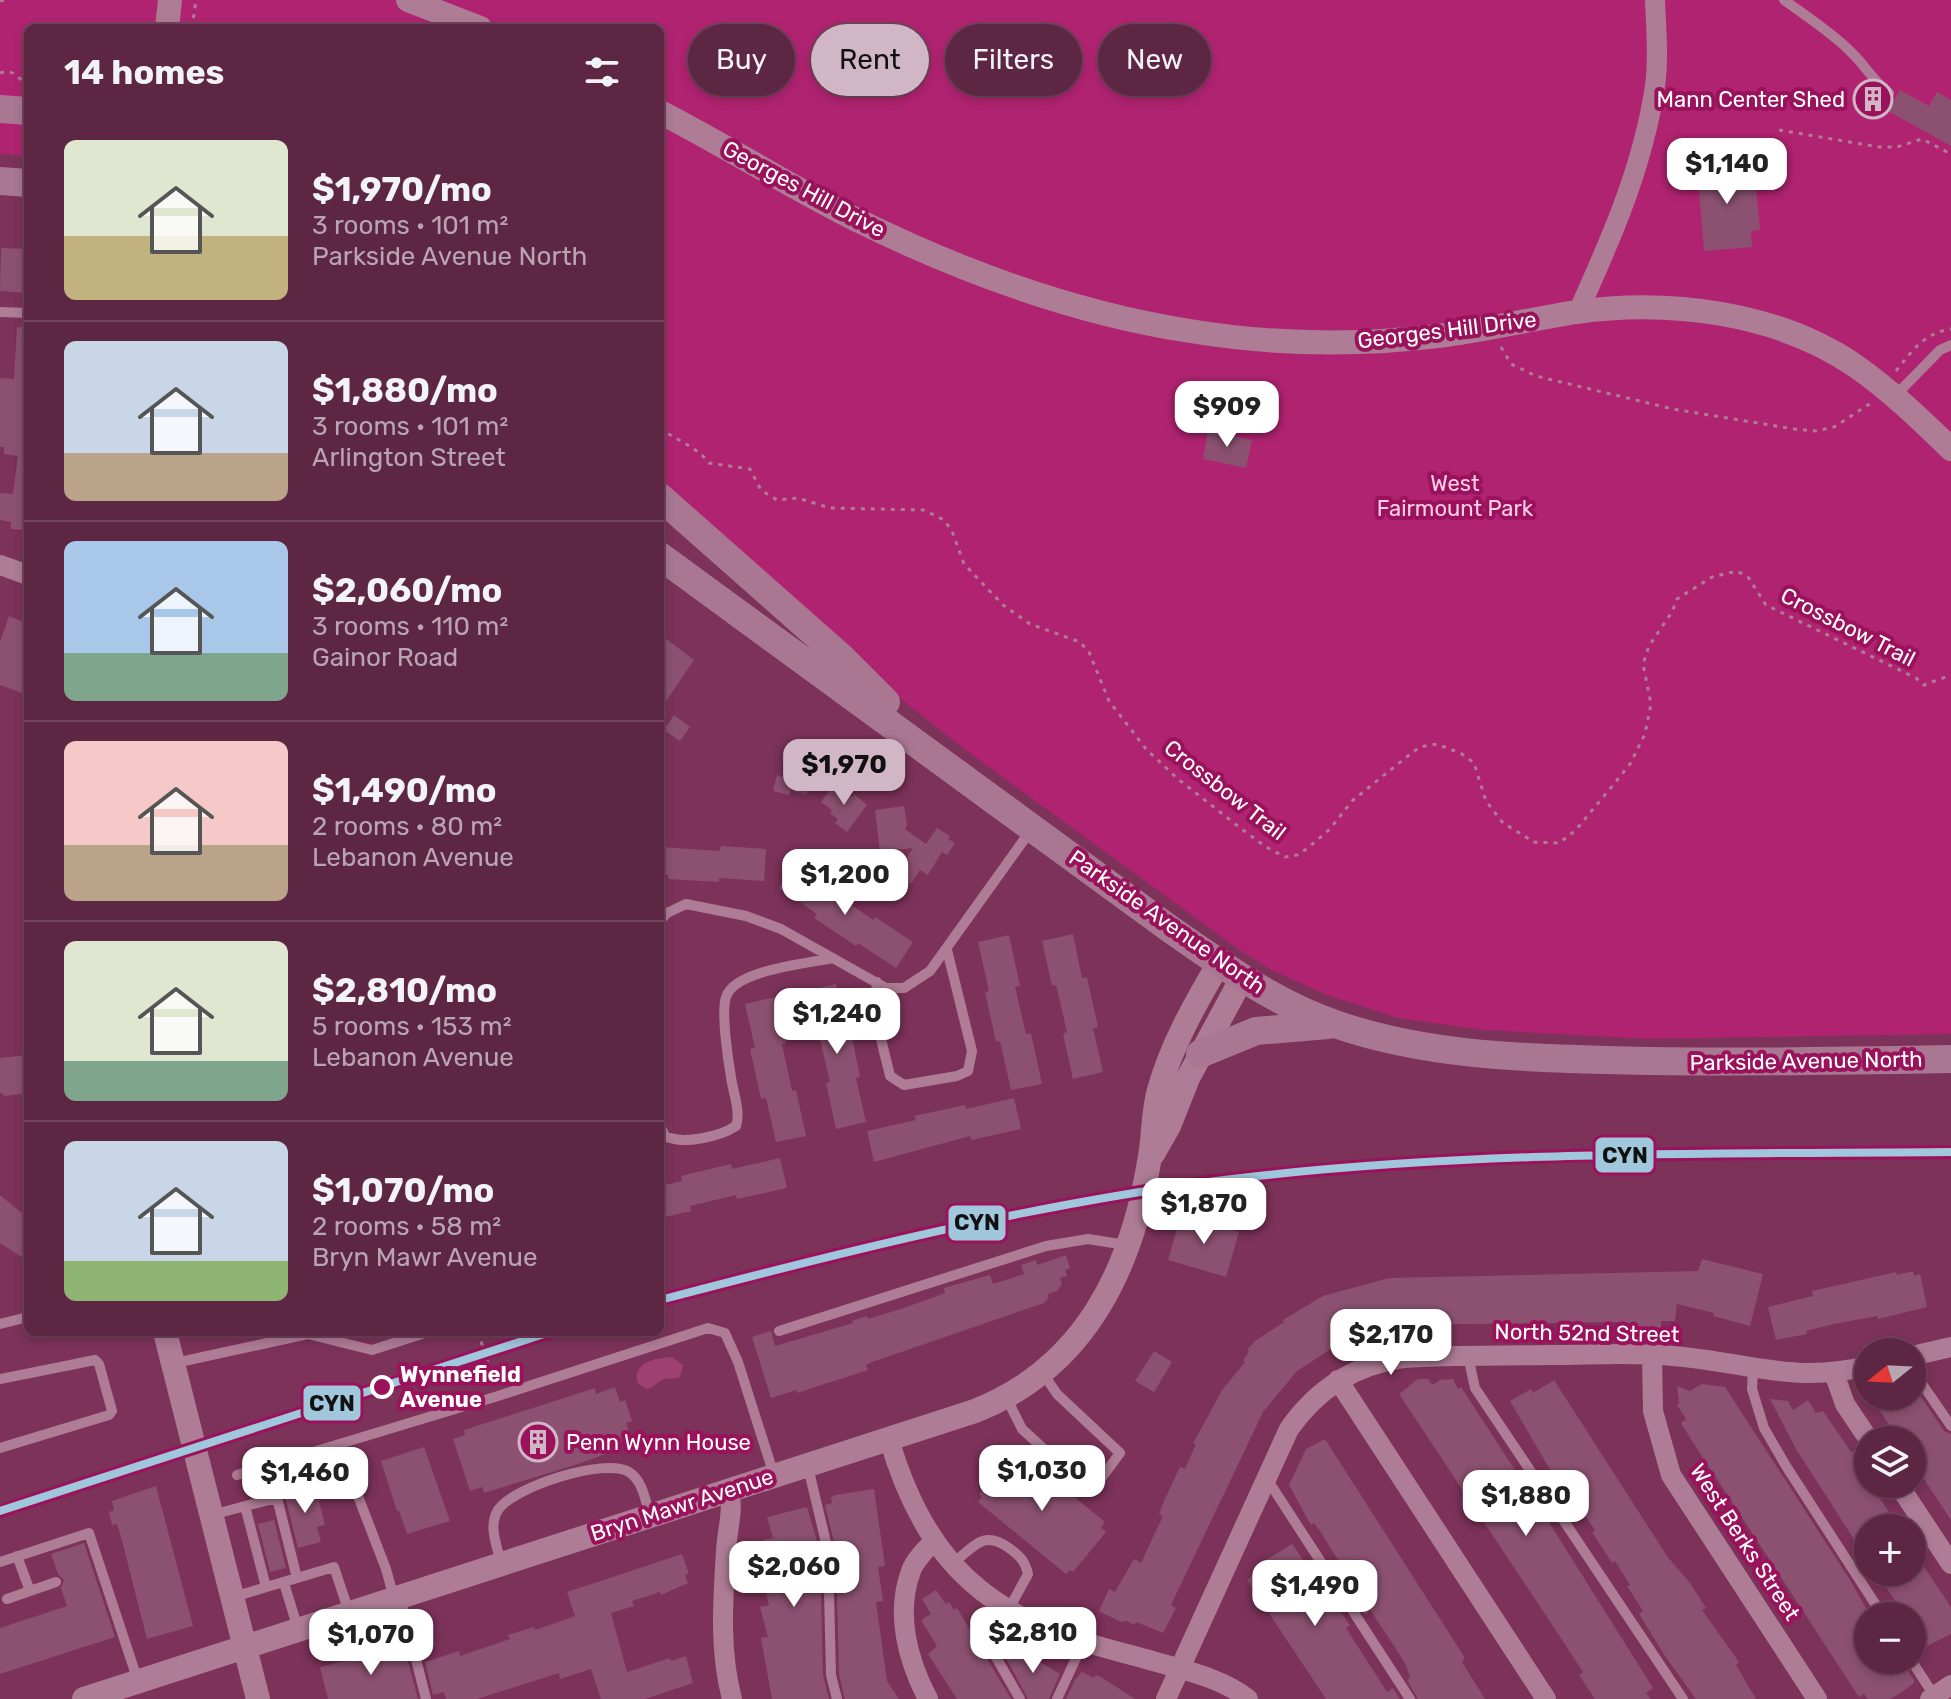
<!DOCTYPE html>
<html lang="en">
<head>
<meta charset="utf-8">
<style>
  :root { --surface:#5d2643; --page:#632e4a; --text:#f1f3f6; --muted:#b9a5b2; --line:#72435c; --accent:#d1b7c5 }
  body { margin:0; font-family:Rubik,sans-serif; background:var(--page); color:var(--text); height:100vh; display:flex; flex-direction:column; font-size:30px; white-space:nowrap }
  * { box-sizing:border-box; margin:0 }
  p { font-size:26px; color:var(--muted) }
  .icon { flex:none; width:44px; height:44px; fill:none; stroke:currentColor; stroke-width:2; stroke-linecap:round; stroke-linejoin:round }
  .map { position:relative; flex:1; overflow:hidden }
  .drawer { position:absolute; left:24px; top:24px; width:640px; height:1312px; display:flex; flex-direction:column; background:var(--surface); border-radius:12px; box-shadow:0 4px 12px #0003,0 0 0 2px var(--line) }
  .drawer>* { flex:none }
  .guide { position:absolute; left:688px; top:24px; width:760px; height:72px; display:flex; gap:16px }
  .needle { width:52px; rotate:252deg }
  .tools { position:absolute; left:1854px; top:1338px; display:grid; gap:16px }
  .tools a { display:grid; place-items:center; width:72px; height:72px; border-radius:50%; background:var(--surface); box-shadow:0 4px 12px #0003,0 0 0 2px var(--line); font-size:40px }
  .price { position:absolute; translate:-50% -68px; padding:0 18px; border-radius:16px; background:#fff; color:#222; font-size:26px; line-height:52px; filter:drop-shadow(0 2px 4px #0008) }
  .price::after { content:''; position:absolute; left:50%; top:48px; width:24px; height:18px; margin-left:-12px; background:inherit; clip-path:polygon(0 0,100% 0,50% 100%) }
  .price.on { background:var(--accent); color:#111 }
  ul { padding:0; list-style:none }
  li { display:flex; align-items:center; gap:24px; height:200px; padding:0 40px }
  li+li { border-top:2px solid var(--line) }
  li span { display:grid; place-items:center; flex:none; width:224px; height:160px; border-radius:12px; color:#555 }
  li>.icon { margin-inline-start:auto }
  span .icon { width:96px; height:96px; fill:#fffc; stroke-width:1 }
  li b { font-size:34px }
  h2 { display:flex; justify-content:space-between; align-items:center; height:96px; padding:0 40px; font-size:34px }
  .chip { padding:0 28px; border-radius:36px; background:var(--surface); box-shadow:0 4px 12px #0003,0 0 0 2px var(--line); font-size:28px; line-height:72px }
  .chip.on { background:var(--accent); color:#111 }
  .map>svg:first-child { display:block }
</style>
</head>
<body>
<div class="map">
<svg width="1951" height="1699" viewBox="0 0 1951 1699">
  <rect width="100%" height="100%" fill="#7c3259"/>
  <path fill="#b02371" d="M0,0H1951V1034L1646,1039L1485,1030L1398,1018L1324,994L1268,968L1238,949L967,751L907,704L660,487V28H28V106L0,104Z
    M0,117L28,119V156L0,154Z"/>
  <path fill="#9e4072" d="M672,1357L683,1365L680,1377C675,1379 671,1378 666,1379C652,1381 653,1398 637,1382C633,1362 656,1358 672,1357Z"/>
  <path fill="#8c5171" d="M1900,90L1929,106L1937,92L1951,100V146L1888,111Z
    M1744,162L1746,178L1755,177L1760,230L1751,231L1752,247L1704,251L1697,166Z
    M1,248L28,249V293L0,291Z
    M17,327L28,328V530L11,529V522L0,520V493L13,494L18,456L4,454V447H0V378L14,379Z
    M1208,431L1252,440L1246,468L1203,459Z
    M9,616L28,624V686L25,694L0,685V642Z
    M660,634L694,660L660,710Z
    M674,715L690,727L680,741L664,730Z
    M804,750L819,755L806,795L791,790L789,795L773,791L777,775L787,778L791,765L798,768Z
    M834,784L852,797L854,794L867,805L847,832L835,823L838,819L830,813L832,810L821,802Z
    M904,806L907,825L905,829L926,844L937,828L950,836L948,839L955,843L947,855L942,852L928,875L920,870L911,884L896,875L913,848L880,852L875,810Z
    M721,846L766,849L764,881L719,878V882L668,879V875L660,874V847L720,851Z
    M797,863L835,889L833,892L873,920L875,917L913,942L896,968L858,943L856,946L814,918L817,914L779,888Z
    M1073,934L1082,978L1087,977L1098,1027L1093,1028L1103,1072L1073,1079L1063,1034L1067,1032L1056,985L1052,986L1042,941Z
    M1009,935L1020,986L1015,987L1026,1034L1031,1033L1042,1084L1011,1090L1000,1041L996,1042L985,992L989,991L978,942Z
    M836,984L846,1028L850,1027L860,1077L856,1078L866,1122L836,1129L826,1083L830,1082L819,1035L815,1036L805,991Z
    M775,997L786,1043L782,1044L792,1091L796,1090L806,1136L776,1142L766,1098L761,1099L750,1049L755,1048L745,1004Z
    M28,1055V1093L5,1096L0,1092V1058Z
    M1014,1098L1021,1129L971,1140L970,1136L874,1162L867,1131L916,1120L914,1116L965,1105L966,1109Z
    M780,1158L787,1188L737,1199L736,1195L690,1206L691,1211L660,1218V1186L682,1181L681,1176L731,1164L732,1169Z
    M0,1195L28,1218V1261L0,1243Z
    M1181,1215L1239,1232L1226,1277L1168,1260Z
    M1066,1255L1070,1268L1065,1270L1067,1276L1060,1278L1062,1284L1057,1291L1048,1294L1049,1297L1044,1303L872,1362L866,1365L868,1370L797,1393L796,1390L771,1398L752,1337L771,1331L775,1346L853,1323L852,1321L867,1316L868,1319L901,1309L945,1293L944,1288L990,1275L993,1284L1024,1274L1021,1265L1036,1260L1037,1265Z
    M1702,1259L1763,1274L1750,1326L1713,1316L1714,1313L1677,1304L1675,1321H1661V1329L1638,1328V1325H1623V1322L1396,1325L1397,1328L1345,1340L1297,1371L1263,1412L1171,1605L1176,1608L1163,1633L1136,1622L1134,1625L1127,1621L1121,1622L1099,1611L1109,1589L1115,1592L1134,1559L1141,1563L1163,1516L1159,1514L1164,1501L1180,1467L1185,1469L1196,1444L1193,1443L1207,1418L1222,1390L1245,1362L1243,1360L1249,1352L1247,1350L1255,1341L1284,1322L1283,1320L1323,1296L1389,1278L1698,1271Z
    M1913,1271L1914,1276L1920,1274L1927,1307L1878,1319L1877,1316L1834,1324L1806,1331L1807,1334L1776,1340L1768,1307L1813,1296L1812,1291L1896,1272L1897,1275Z
    M1154,1351L1172,1362L1154,1392L1135,1381Z
    M1418,1379H1428L1432,1385L1440,1380L1453,1379L1458,1389L1461,1387L1524,1484L1529,1497L1532,1495L1537,1503L1653,1688L1646,1693L1651,1699H1595L1579,1675L1583,1672L1572,1655L1399,1394Z
    M1554,1380L1667,1556L1690,1583L1706,1608L1702,1610L1739,1662L1736,1665L1756,1699H1696L1665,1656L1639,1614L1643,1611L1627,1586L1630,1585L1615,1561L1612,1563L1592,1532L1595,1530L1579,1507L1576,1509L1552,1473L1510,1401L1531,1389L1533,1393Z
    M1702,1384L1725,1387L1850,1580L1868,1612V1660H1901L1914,1680V1683L1899,1694L1890,1699H1868L1864,1694L1859,1697L1694,1444L1681,1423L1686,1419L1677,1405L1679,1403L1677,1386L1690,1391Z
    M615,1387L620,1402L625,1400L632,1421L626,1423L632,1439L612,1445L614,1451L575,1465L484,1493L482,1487L470,1491L453,1439L465,1435L464,1430L595,1388L596,1394Z
    M1919,1394L1944,1431L1951,1434V1520L1912,1461L1915,1459L1912,1455V1440H1898L1871,1396Z
    M1770,1399L1788,1401L1793,1410L1808,1400L1816,1413L1823,1411L1851,1452L1855,1450L1868,1472V1484H1871L1899,1528H1868V1561L1796,1449Z
    M1325,1439L1465,1658L1462,1662L1485,1699H1418L1407,1680L1410,1678L1406,1665L1394,1646L1371,1611L1365,1615L1360,1608L1351,1592L1356,1589L1320,1531L1314,1523L1311,1525L1289,1485L1306,1449Z
    M424,1447L450,1521L407,1534L399,1511H397L381,1461Z
    M1018,1451L1105,1522L1101,1528L1106,1532L1073,1572L1070,1570L1066,1574L978,1502L982,1497L979,1494L1012,1454L1014,1456Z
    M315,1485L325,1525L317,1527L321,1542L298,1548L284,1492Z
    M156,1486L193,1626L147,1639L120,1533L117,1524L112,1525L109,1512L114,1510L112,1501Z
    M874,1489L885,1566L878,1567L883,1601L876,1602L887,1681L899,1699H845L839,1674L836,1550L825,1505L832,1503L831,1498L835,1495Z
    M807,1507L820,1552L823,1675L829,1699H772L761,1638L768,1637L760,1607L769,1605L761,1573L770,1571L762,1540L773,1538L767,1517Z
    M274,1520L286,1568L270,1572L258,1524Z
    M84,1543L115,1637L0,1674V1628L67,1606L61,1588L64,1580L58,1574L51,1554Z
    M1292,1544L1350,1625L1346,1628L1387,1692L1393,1688L1400,1699H1326L1247,1580L1255,1573L1253,1568Z
    M1912,1549L1951,1607V1634L1925,1647L1912,1627V1616H1905L1876,1572H1912Z
    M682,1554L689,1574L685,1575L688,1583L661,1595L660,1592L632,1601L634,1606L611,1613L627,1672L670,1658L671,1661L686,1656L693,1683L645,1699H601L591,1669L560,1679L559,1673L477,1699H446L444,1692L433,1695L425,1662L459,1651L460,1656L510,1639L508,1635L534,1627L535,1630L575,1616L567,1592Z
    M936,1590L946,1604L949,1602L954,1610L957,1608L1011,1699H957L928,1654L937,1646L921,1620L931,1614L922,1599Z
    M404,1646L418,1699H328L320,1667Z
    M1010,1650L1016,1653L1020,1650L1060,1674L1049,1699H1028L1006,1658Z
    M1082,1672L1094,1678L1096,1675L1101,1677L1135,1699H1066L1075,1680Z"/>
  <g fill="none" stroke-linecap="round" stroke-linejoin="round">
    <path stroke="#ae7c95" stroke-width="3" stroke-dasharray="4 6" stroke-linecap="butt" d="M0,1L5,0
      M192,28L196,0
      M0,73C14,68 19,79 28,86
      M1779,130L1879,147H1897L1922,139L1951,154
      M1501,347L1511,364L1536,376L1673,409L1794,429L1816,431L1834,427L1871,403
      M1896,371C1912,351 1924,333 1951,329
      M660,428C677,441 696,446 709,463L750,469L761,490L777,500L798,498L830,508L924,510L944,520L952,531L964,564L1003,605L1030,624L1080,642L1089,652L1109,701L1146,749L1178,779L1239,827L1266,847L1285,857L1297,855L1308,848L1330,829L1352,801L1409,755L1420,747L1437,744L1462,754L1474,763L1486,801L1503,823L1534,842L1559,843L1575,831L1618,779L1630,764L1645,734L1651,704L1643,664L1649,646L1672,612L1677,599L1712,577L1737,571L1748,577L1766,605L1916,678L1924,685L1951,675
      M1158,1207L1170,1210
      M478,1332L494,1382"/>
    <path stroke="#ae7c95" stroke-width="10" d="M1784,0C1806,16 1831,32 1850,51C1866,66 1872,80 1889,93
      M0,312L28,313
      M1895,396L1940,350L1951,345
      M660,921L667,913L686,904L746,916L781,929L886,988H904L930,971L1031,830
      M877,982C872,1015 883,1045 890,1076L904,1085L957,1076L968,1071L972,1051L947,950
      M660,1125L665,1136C683,1145 719,1137 736,1126C741,1112 733,1092 731,1077C728,1060 721,1012 726,997C734,970 809,963 833,958
      M0,1324L28,1317
      M779,1331L1046,1246L1088,1239L1126,1245
      M1468,1356L1475,1388L1683,1699
      M1912,1361L1918,1378L1951,1426
      M175,1363L308,1334L372,1350L428,1332
      M1753,1369L1752,1389L1764,1428L1786,1466L1883,1616
      M0,1379L95,1360L99,1364L112,1411L109,1415L0,1448
      M1006,1397L1022,1429L1091,1492L1120,1453L1057,1394L1042,1372
      M346,1465L386,1569L394,1598
      M808,1467L828,1551L831,1675L837,1699
      M237,1475L498,1396L708,1328L725,1333L738,1362L774,1475
      M1267,1479L1410,1699
      M212,1515L245,1506
      M0,1562L89,1533L138,1681
      M501,1563C497,1546 488,1526 498,1510C513,1487 605,1457 629,1472C643,1481 645,1500 650,1515
      M952,1564C974,1547 983,1529 1009,1548C1020,1556 1025,1561 1028,1574L1009,1609
      M284,1583L298,1629
      M266,1587L245,1506L277,1498L297,1578
      M30,1591L56,1582
      M400,1596L426,1699
      M233,1597L334,1567L349,1612
      M7,1599L30,1591L17,1556
      M1000,1604L989,1633V1645L1020,1699
      M1911,1660L1935,1697
      M1057,1699L1084,1641"/>
    <path stroke="#ae7c95" stroke-width="20" d="M1578,312C1611,239 1643,167 1655,86C1659,58 1656,28 1655,0
      M0,565L28,575
      M1652,1355L1653,1411L1671,1475L1817,1699
      M1912,1356L1951,1347
      M1834,1373L1845,1404L1869,1440
      M1338,1380L1546,1699
      M889,1439C917,1534 962,1597 1058,1633C1086,1644 1117,1651 1146,1659C1179,1669 1221,1677 1248,1699
      M1898,1484L1951,1564
      M729,1490C734,1512 727,1529 726,1551C723,1600 719,1650 732,1699
      M928,1699C908,1661 895,1614 911,1571C915,1560 925,1550 934,1541
      M1166,1699L1289,1429C1317,1389 1354,1365 1403,1358C1452,1355 1501,1356 1550,1355C1591,1355 1632,1352 1673,1356C1747,1362 1791,1384 1868,1366
      M1930,1699L1951,1685"/>
    <path stroke="#ae7c95" stroke-width="24" d="M408,0L480,28
      M167,28L170,0
      M660,112C726,146 789,186 855,219C960,271 1074,313 1190,331C1275,345 1360,346 1446,335C1490,329 1533,319 1576,312C1669,299 1778,312 1857,367C1891,391 1921,420 1951,449
      M1153,1154L1169,1126L1188,1078L1242,978
      M165,1332L258,1699
      M84,1699L975,1411C1084,1368 1131,1271 1149,1162C1154,1138 1152,1115 1159,1090C1172,1044 1195,1004 1219,963"/>
    <path stroke="#aa7792" stroke-width="28" d="M0,109L28,111
      M0,181L28,183
      M660,497L841,657L886,702
      M660,556L1170,929C1223,966 1276,1004 1338,1025C1423,1054 1517,1058 1606,1060C1721,1063 1836,1061 1951,1059
      M1200,1054L1256,1031L1328,1025"/>
    <defs>
      <path id="rail-1" d="M660,1300C846,1251 1033,1204 1224,1180C1465,1150 1709,1154 1951,1152
        M0,1511L550,1332"/>
    </defs>
    <use href="#rail-1" stroke="#9b125c" stroke-width="14"/>
    <use href="#rail-1" stroke="#a1c7dd" stroke-width="8"/>
  </g>
  <defs>
    <symbol id="building-ring" viewBox="-11 -11 22 22"><circle r="9.5" fill="#9b125c" stroke="#d1b7c5" stroke-width="1.5"/><path d="M-4-6H4V6H1V3H-1V6H-4ZM-2.5-4.3h1.7v1.8h-1.7ZM.8-4.3h1.7v1.8H.8ZM-2.5-1h1.7V.8h-1.7ZM.8-1h1.7V.8H.8Z" fill="#d1b7c5"/></symbol>
  </defs>
  <g fill-rule="evenodd">
    <use href="#building-ring" x="1851" y="77" width="44" height="44"/>
    <use href="#building-ring" x="516" y="1420" width="44" height="44"/>
  </g>
  <circle fill="#9b125c" stroke="#fff" stroke-width="4" cx="382" cy="1387" r="10"/>
  <g text-anchor="middle" dominant-baseline="central" stroke-width="8" stroke-linejoin="round" paint-order="stroke">
    <g font-size="22" fill="#fff" stroke="#9b125c" text-anchor="end">
      <text x="1845" y="99">Mann Center Shed</text>
      <text x="566" y="1442" text-anchor="start">Penn Wynn House</text>
    </g>
    <g font-size="22" fill="#fff" stroke="#9b125c">
      <text transform="translate(804 189) rotate(28)">Georges Hill Drive</text>
      <text transform="translate(1447 330) rotate(-7)">Georges Hill Drive</text>
      <text transform="translate(1848 627) rotate(27)">Crossbow Trail</text>
      <text transform="translate(1225 790) rotate(38)">Crossbow Trail</text>
      <text transform="translate(1167 922) rotate(35)">Parkside Avenue North</text>
      <text transform="translate(1806 1061) rotate(-1)">Parkside Avenue North</text>
      <text transform="translate(1587 1333) rotate(1)">North 52nd Street</text>
      <text transform="translate(682 1505) rotate(-18)">Bryn Mawr Avenue</text>
      <text transform="translate(1745 1542) rotate(57)">West Berks Street</text>
    </g>
    <g font-size="22" fill="#fecee9" stroke="#9b125c">
      <text x="1455" y="483">West<tspan x="1455" dy="25">Fairmount Park</tspan></text>
    </g>
    <g font-size="22" font-weight="bold" fill="#fff" stroke="#9b125c" text-anchor="start">
      <text x="400" y="1374">Wynnefield<tspan x="400" dy="25">Avenue</tspan></text>
    </g>
  </g>
  <g stroke="#9b125c" stroke-width="3">
    <rect x="1594" y="1136" width="61" height="38" rx="8" fill="#a1c7dd"/>
    <rect x="947" y="1204" width="60" height="38" rx="8" fill="#a1c7dd"/>
    <rect x="302" y="1384" width="60" height="38" rx="8" fill="#a1c7dd"/>
  </g>
  <g font-size="22" text-anchor="middle" font-weight="bold" fill="#111">
    <text x="1625" y="1163">CYN</text>
    <text x="977" y="1230">CYN</text>
    <text x="332" y="1411">CYN</text>
  </g>
</svg>
<div class="tools">
<a><svg class="needle" viewBox="-14 -14 28 28"><path d="M0-13l5 13h-10z" fill="#e53935"/><path d="M0 13l5-13h-10z" fill="#b9a5b2"/></svg></a>
<a><svg class="icon" aria-label="layers" viewBox="0 0 24 24"><path d="M12 4l9 5-9 5-9-5zM3 14l9 5 9-5"/></svg></a>
<a>+</a>
<a>−</a>
</div>
<b class="price" style="left:1727px;top:206px">$1,140</b>
<b class="price" style="left:1227px;top:449px">$909</b>
<b class="price on" style="left:844px;top:807px">$1,970</b>
<b class="price" style="left:845px;top:917px">$1,200</b>
<b class="price" style="left:837px;top:1056px">$1,240</b>
<b class="price" style="left:1204px;top:1246px">$1,870</b>
<b class="price" style="left:1391px;top:1377px">$2,170</b>
<b class="price" style="left:1042px;top:1513px">$1,030</b>
<b class="price" style="left:305px;top:1515px">$1,460</b>
<b class="price" style="left:1526px;top:1538px">$1,880</b>
<b class="price" style="left:794px;top:1609px">$2,060</b>
<b class="price" style="left:1315px;top:1628px">$1,490</b>
<b class="price" style="left:1033px;top:1675px">$2,810</b>
<b class="price" style="left:371px;top:1677px">$1,070</b>
<div class="guide">
<a class="chip">Buy</a>
<a class="chip on">Rent</a>
<a class="chip">Filters</a>
<a class="chip">New</a>
</div>
<section class="drawer">
<h2>14 homes<svg class="icon" aria-label="filters" viewBox="0 0 24 24"><path d="M4 7h16M4 17h16"/><circle cx="9" cy="7" r="2"/><circle cx="15" cy="17" r="2"/></svg></h2>
<ul>
<li><span style="background:linear-gradient(#dfe7d0 60%,#c2b280 0)"><svg class="icon" aria-label="home" viewBox="0 0 24 24"><path d="M3 11l9-7 9 7M6 9v11h12V9"/></svg></span><div><b>$1,970/mo</b><p>3 rooms · 101 m²</p><p>Parkside Avenue North</p></div></li>
<li><span style="background:linear-gradient(#c9d6e8 70%,#b9a48a 0)"><svg class="icon" aria-label="home" viewBox="0 0 24 24"><path d="M3 11l9-7 9 7M6 9v11h12V9"/></svg></span><div><b>$1,880/mo</b><p>3 rooms · 101 m²</p><p>Arlington Street</p></div></li>
<li><span style="background:linear-gradient(#a9c7e8 70%,#7fa58c 0)"><svg class="icon" aria-label="home" viewBox="0 0 24 24"><path d="M3 11l9-7 9 7M6 9v11h12V9"/></svg></span><div><b>$2,060/mo</b><p>3 rooms · 110 m²</p><p>Gainor Road</p></div></li>
<li><span style="background:linear-gradient(#f6c9c9 65%,#b9a48a 0)"><svg class="icon" aria-label="home" viewBox="0 0 24 24"><path d="M3 11l9-7 9 7M6 9v11h12V9"/></svg></span><div><b>$1,490/mo</b><p>2 rooms · 80 m²</p><p>Lebanon Avenue</p></div></li>
<li><span style="background:linear-gradient(#dfe7d0 75%,#7fa58c 0)"><svg class="icon" aria-label="home" viewBox="0 0 24 24"><path d="M3 11l9-7 9 7M6 9v11h12V9"/></svg></span><div><b>$2,810/mo</b><p>5 rooms · 153 m²</p><p>Lebanon Avenue</p></div></li>
<li><span style="background:linear-gradient(#c9d6e8 75%,#8fb573 0)"><svg class="icon" aria-label="home" viewBox="0 0 24 24"><path d="M3 11l9-7 9 7M6 9v11h12V9"/></svg></span><div><b>$1,070/mo</b><p>2 rooms · 58 m²</p><p>Bryn Mawr Avenue</p></div></li>
</ul>
</section>
</div>
</body>
</html>
